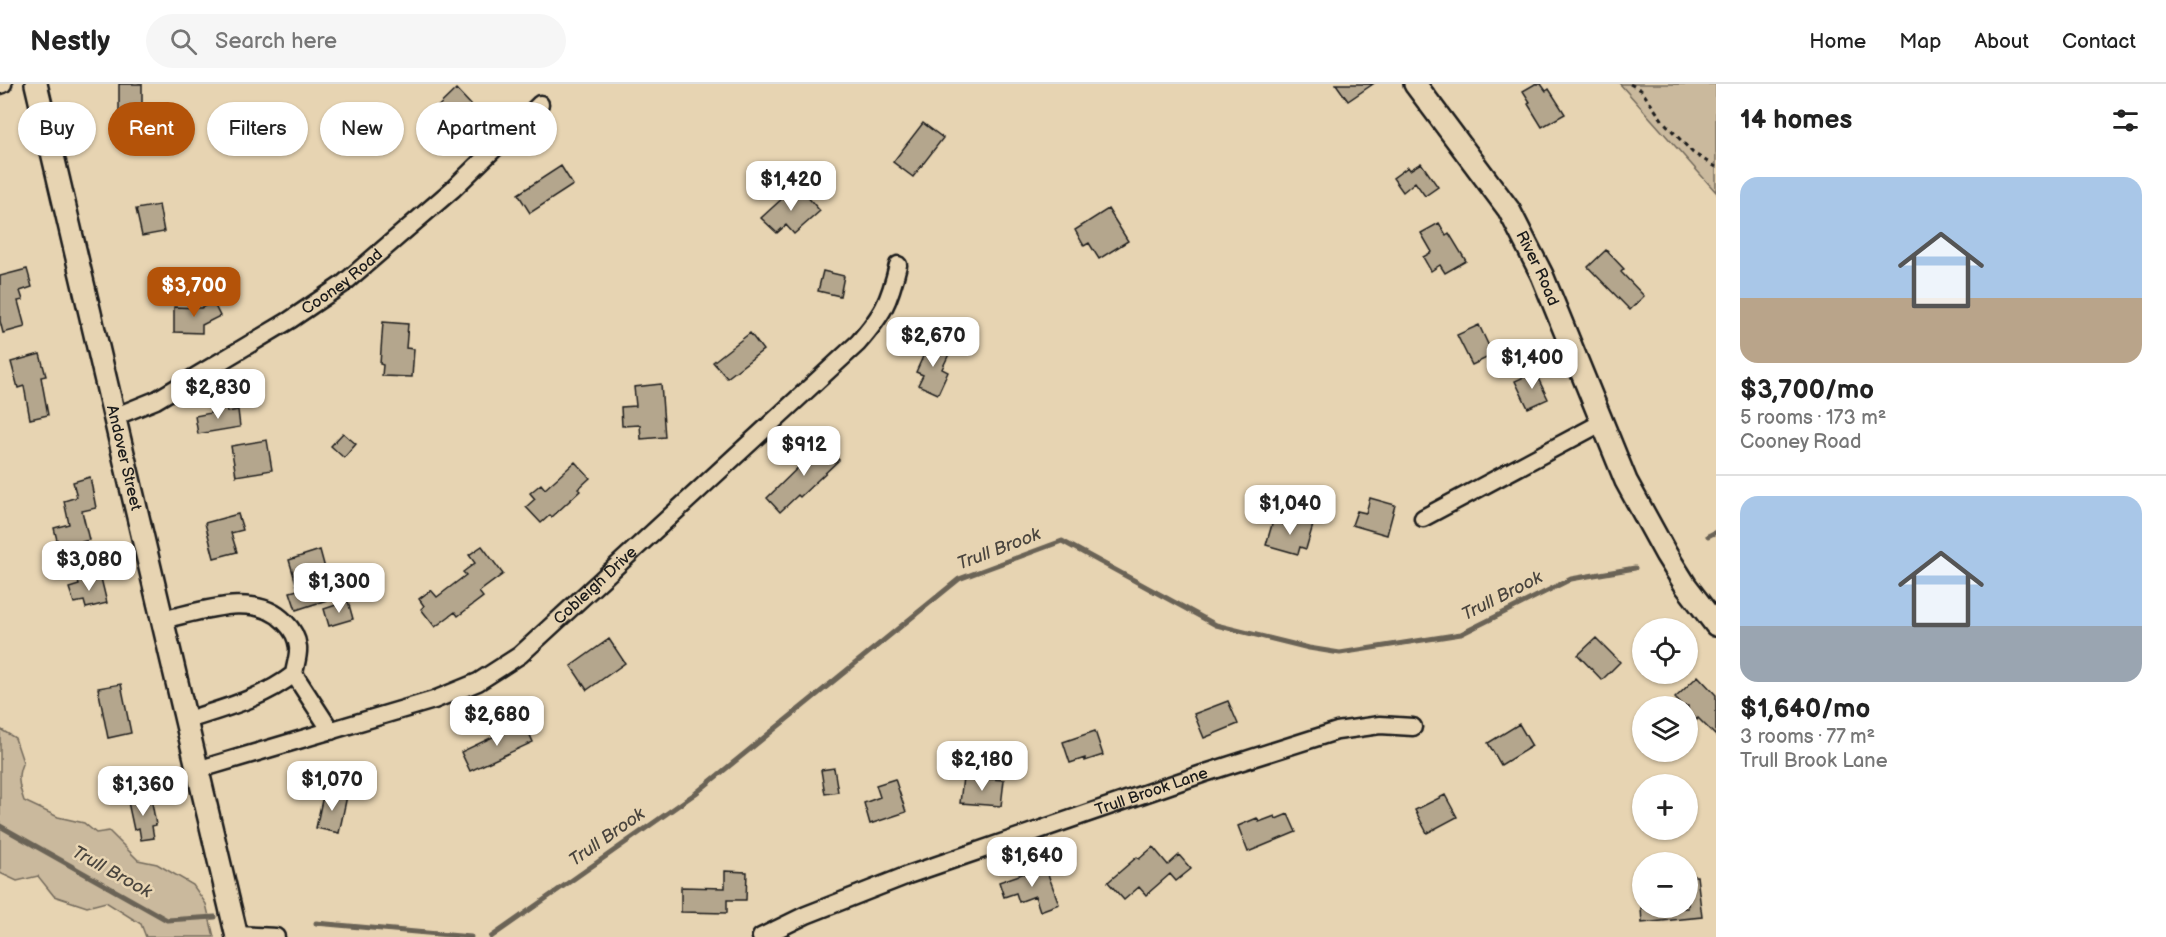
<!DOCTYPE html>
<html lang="en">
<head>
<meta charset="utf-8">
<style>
  :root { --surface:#fff; --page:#f6f6f6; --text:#222; --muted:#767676; --line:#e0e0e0; --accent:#b45309 }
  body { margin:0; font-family:"Balsamiq Sans",sans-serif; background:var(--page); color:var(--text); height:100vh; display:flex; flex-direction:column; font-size:22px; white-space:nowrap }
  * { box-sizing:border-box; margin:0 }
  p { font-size:20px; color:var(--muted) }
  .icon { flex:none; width:33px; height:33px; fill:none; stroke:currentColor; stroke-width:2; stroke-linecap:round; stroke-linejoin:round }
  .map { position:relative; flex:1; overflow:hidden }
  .side { display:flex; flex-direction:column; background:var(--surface); width:450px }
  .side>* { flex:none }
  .hud { position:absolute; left:18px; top:18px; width:570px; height:54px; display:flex; gap:12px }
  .fabs { position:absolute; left:1632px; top:534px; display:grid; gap:12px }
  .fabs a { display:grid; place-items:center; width:66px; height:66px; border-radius:50%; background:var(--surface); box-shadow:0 2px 4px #0004; font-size:30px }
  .price { position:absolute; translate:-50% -51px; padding:0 14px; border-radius:12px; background:#fff; color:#222; font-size:20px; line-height:39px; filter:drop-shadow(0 2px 3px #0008) }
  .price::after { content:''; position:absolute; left:50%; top:36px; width:18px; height:14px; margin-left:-9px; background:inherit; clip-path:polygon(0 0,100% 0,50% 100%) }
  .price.selected { background:var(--accent); color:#fff }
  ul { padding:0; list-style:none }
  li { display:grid; align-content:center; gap:12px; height:318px; padding:0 24px }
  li+li { border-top:2px solid var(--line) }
  li span { display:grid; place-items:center; height:186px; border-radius:18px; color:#555 }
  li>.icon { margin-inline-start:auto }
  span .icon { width:108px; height:108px; fill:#fffc; stroke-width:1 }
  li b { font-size:26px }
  h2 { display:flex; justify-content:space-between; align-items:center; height:72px; padding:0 24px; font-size:26px }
  .pill { padding:0 21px; border-radius:27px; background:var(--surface); box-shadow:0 2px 4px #0004; font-size:21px; line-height:54px }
  .pill.selected { background:var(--accent); color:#fff }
  header { display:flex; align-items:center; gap:36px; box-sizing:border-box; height:84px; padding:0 30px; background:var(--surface); border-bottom:2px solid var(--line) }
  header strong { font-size:28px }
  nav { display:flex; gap:33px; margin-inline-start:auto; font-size:21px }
  .search { width:420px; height:54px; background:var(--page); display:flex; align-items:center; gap:15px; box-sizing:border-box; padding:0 21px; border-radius:33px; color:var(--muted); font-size:22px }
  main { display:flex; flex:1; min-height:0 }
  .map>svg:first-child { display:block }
</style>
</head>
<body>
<header>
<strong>Nestly</strong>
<div class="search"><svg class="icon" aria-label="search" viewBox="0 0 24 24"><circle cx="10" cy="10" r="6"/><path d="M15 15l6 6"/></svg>Search here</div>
<nav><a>Home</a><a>Map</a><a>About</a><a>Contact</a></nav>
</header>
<main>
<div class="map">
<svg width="1716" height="853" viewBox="0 0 1716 853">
  <rect width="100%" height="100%" fill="#e7d4b2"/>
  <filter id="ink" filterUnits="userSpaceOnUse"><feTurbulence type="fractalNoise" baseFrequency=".0167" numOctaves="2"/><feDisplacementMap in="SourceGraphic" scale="12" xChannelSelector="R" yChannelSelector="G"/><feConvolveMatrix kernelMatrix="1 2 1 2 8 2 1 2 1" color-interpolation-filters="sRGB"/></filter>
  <g filter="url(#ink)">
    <path fill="#cab99d" stroke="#736a5c" stroke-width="1.5" d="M1620,0H1716V108Z
      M0,645L15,654L23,678C16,692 19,702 24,717L58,733L84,739L96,749L109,747L138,776L157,780L193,801L206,820L214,853H146L141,840L106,818L87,823L54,812L38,792L17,797L0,789Z"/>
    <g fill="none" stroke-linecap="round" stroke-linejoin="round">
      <path stroke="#6b6356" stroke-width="5" d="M1708,452L1716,448
        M0,742L167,836L215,833
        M316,839L471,853
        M491,853L696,709L959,495L1062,457L1216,541L1309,564L1340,569L1461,550L1571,495L1635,484"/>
    </g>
    <path fill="#b4a68d" stroke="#1c1c1c" stroke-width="1.5" d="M119,0H142V30H119Z
      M1336,0H1373L1348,17Z
      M1535,0H1541L1546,7L1549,5L1565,30L1542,43L1528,20L1530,18L1523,7Z
      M456,5L472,22L448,46L446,44L433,57L418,42Z
      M923,39L943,54L913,93L893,78Z
      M1421,79L1438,103L1425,112L1415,98L1403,108L1393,94L1408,83L1410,86Z
      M561,82L573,101L530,129L518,110Z
      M797,101L820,127L794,150L786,141L777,149L761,134Z
      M159,121L164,148L142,152L136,125Z
      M1108,125L1128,157L1099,175L1089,159L1084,162L1075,146Z
      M1439,139L1446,151L1449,149L1466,177L1445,189L1440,181L1431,187L1423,173L1432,168L1421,149Z
      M1606,166L1624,185L1621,188L1644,212L1630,226L1588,183Z
      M27,185L32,203L20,207L23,216L18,217L25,243L3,249L0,237V192Z
      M823,187L844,192L840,212L818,207Z
      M213,218L220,232L202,241V249L174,248V223L201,224Z
      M383,238L408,240L406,264L414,265L412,293L382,292L383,281L380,280Z
      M1479,241L1493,271L1472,281L1457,251Z
      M750,249L763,266L727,294L713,278Z
      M929,259L950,268L942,285L948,288L938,310L918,301L923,291L916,288Z
      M40,270L46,292L41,293L48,331L30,335L24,302L18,304L11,278Z
      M1535,288L1548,315L1528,324L1515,297Z
      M661,300L665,353L641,355L640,341L622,342L621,323L636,322L634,303Z
      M226,320L227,328L238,326L240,343L198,350L195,332L211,329L210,323Z
      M343,349L356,360L344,374L331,362Z
      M267,356L272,386L236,392L231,362Z
      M823,359L839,376L800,413L798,411L780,428L767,414Z
      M575,378L590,394L578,405L580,407L552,433L550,431L541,439L526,423L535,415L530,409L541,400L545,405Z
      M90,393L96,424L82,427L89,456L59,464L54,444L69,440L64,417L77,413L73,398Z
      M1370,414L1395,421L1387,451L1352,441L1357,427L1366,429Z
      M238,430L243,446L231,449L237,468L214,474L205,439Z
      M1292,435L1313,441L1306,465L1300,463L1298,470L1266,461L1273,437L1290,442Z
      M482,462L503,490L479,508L483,513L458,532L455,528L435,543L421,525L424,522L419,515L431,506L437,513L466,491L463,488L475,479L469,471Z
      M320,466L333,514L296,526L290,508L298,506L289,476Z
      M100,490L107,519L86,524L84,517L74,519L69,504L79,501L78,496Z
      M348,517L353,535L329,542L324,525Z
      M1596,554L1620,578L1602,596L1578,571Z
      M609,555L625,579L587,606L571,582Z
      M1698,592L1716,611V652L1698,634L1697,636L1688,627V622H1683L1675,614Z
      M121,600L131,649L108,654L98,604Z
      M1228,617L1238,640L1204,654L1194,630Z
      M524,638L533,658L470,687L461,668Z
      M1519,640L1532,662L1501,681L1488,659Z
      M1095,647L1103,671L1085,677V674L1070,679L1063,658Z
      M834,684L838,708L825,710L821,686Z
      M963,693L1004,696L1001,722L960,719Z
      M895,695L906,728L870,740L864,719L880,713L876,701Z
      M324,707L347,712L339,749L316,744Z
      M1445,711L1457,733L1427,749L1415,726Z
      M151,713L156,741L152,742L154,754L141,756L139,744L134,746L128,718Z
      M1288,730L1296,748L1248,768L1238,742L1257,734L1259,738L1275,732L1276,735Z
      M1153,763L1168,781L1179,771L1191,785L1176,797L1170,790L1146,811L1139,803L1124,816L1108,798L1137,773L1139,775Z
      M1045,782L1059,820L1040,827L1035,812L1019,818L1016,809L1004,813L999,798Z
      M725,787L747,788L746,816H727V829L681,828V803L725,804Z
      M1688,792H1697L1702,833L1642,839L1641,824H1688Z"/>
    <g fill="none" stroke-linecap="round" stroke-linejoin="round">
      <defs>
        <g id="minor">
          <path d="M0,1L3,0"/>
          <path id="s1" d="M114,333L156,316L290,236L343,200L453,105L540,20"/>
          <path d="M1423,434L1601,339"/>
          <path d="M162,536C199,528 255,506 285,538C292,545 297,554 298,563C299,571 295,582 294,590C262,615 223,624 185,637"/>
          <path d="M294,590L331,647"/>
          <path id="s2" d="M197,686L434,616L478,598L520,571L858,259C883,230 889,219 898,181"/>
          <path d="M237,851L276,853"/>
          <path id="s3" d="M761,853L806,831L908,791L1202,690L1337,647L1380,641L1413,643"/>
        </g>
        <g id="major">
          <path id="s4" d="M36,0L237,853"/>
          <path id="s5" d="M1415,0L1509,126L1542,191L1626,397L1666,470L1686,502L1716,541"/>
        </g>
      </defs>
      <use href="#minor" stroke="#1c1c1c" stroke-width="21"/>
      <use href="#major" stroke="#1c1c1c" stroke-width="26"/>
      <path stroke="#1c1c1c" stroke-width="3" stroke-dasharray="4.5 4.5" stroke-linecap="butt" d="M1630,0L1641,6L1663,37L1693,69L1716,83"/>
      <use href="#minor" stroke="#e7d4b2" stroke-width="16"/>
      <use href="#major" stroke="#e7d4b2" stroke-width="21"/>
    </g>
  </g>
  <g text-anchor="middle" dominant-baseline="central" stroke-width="5" stroke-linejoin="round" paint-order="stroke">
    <g font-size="16" fill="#1c1c1c" stroke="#e7d4b2">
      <text stroke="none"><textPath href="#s5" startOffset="222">River Road</textPath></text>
      <text stroke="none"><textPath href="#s1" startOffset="266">Cooney Road</textPath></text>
      <text stroke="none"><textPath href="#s4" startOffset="384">Andover Street</textPath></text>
      <text stroke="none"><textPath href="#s2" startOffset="447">Cobleigh Drive</textPath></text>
      <text stroke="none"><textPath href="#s3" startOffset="417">Trull Brook Lane</textPath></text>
    </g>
    <g font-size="18" font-style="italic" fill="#4a453e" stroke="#e7d4b2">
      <text transform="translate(999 465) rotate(-21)">Trull Brook</text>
      <text transform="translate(1502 512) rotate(-27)">Trull Brook</text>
      <text transform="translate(607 753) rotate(-35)">Trull Brook</text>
      <text transform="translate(112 788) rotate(29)">Trull Brook</text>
    </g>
  </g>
</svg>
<div class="fabs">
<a><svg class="icon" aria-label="locate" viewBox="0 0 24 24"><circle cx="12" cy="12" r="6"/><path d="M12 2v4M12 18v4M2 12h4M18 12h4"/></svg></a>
<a><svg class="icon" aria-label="layers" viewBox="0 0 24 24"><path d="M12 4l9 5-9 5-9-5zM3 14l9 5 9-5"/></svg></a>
<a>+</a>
<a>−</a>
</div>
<b class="price" style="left:791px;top:128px">$1,420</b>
<b class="price selected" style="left:194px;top:234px">$3,700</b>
<b class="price" style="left:933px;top:284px">$2,670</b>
<b class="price" style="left:1532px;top:306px">$1,400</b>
<b class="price" style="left:218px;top:336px">$2,830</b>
<b class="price" style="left:804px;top:393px">$912</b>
<b class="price" style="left:1290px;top:452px">$1,040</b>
<b class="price" style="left:89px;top:508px">$3,080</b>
<b class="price" style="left:339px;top:530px">$1,300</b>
<b class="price" style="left:497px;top:663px">$2,680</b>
<b class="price" style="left:982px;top:708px">$2,180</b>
<b class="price" style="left:332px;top:728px">$1,070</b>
<b class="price" style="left:143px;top:733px">$1,360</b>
<b class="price" style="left:1032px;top:804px">$1,640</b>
<div class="hud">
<a class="pill">Buy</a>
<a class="pill selected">Rent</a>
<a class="pill">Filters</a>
<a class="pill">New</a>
<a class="pill">Apartment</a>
</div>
</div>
<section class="side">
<h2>14 homes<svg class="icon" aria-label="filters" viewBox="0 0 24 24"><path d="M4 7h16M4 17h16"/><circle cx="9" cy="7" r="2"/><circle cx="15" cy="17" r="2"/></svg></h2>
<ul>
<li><span style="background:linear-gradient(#a9c7e8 65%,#b9a48a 0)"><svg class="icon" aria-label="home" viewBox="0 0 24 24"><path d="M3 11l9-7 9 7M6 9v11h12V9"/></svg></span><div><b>$3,700/mo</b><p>5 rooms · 173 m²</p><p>Cooney Road</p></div></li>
<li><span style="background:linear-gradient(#a9c7e8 70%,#9aa5b1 0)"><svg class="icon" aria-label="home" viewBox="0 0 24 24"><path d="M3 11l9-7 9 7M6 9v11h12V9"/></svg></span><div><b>$1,640/mo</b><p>3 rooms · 77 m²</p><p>Trull Brook Lane</p></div></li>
</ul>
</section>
</main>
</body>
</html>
